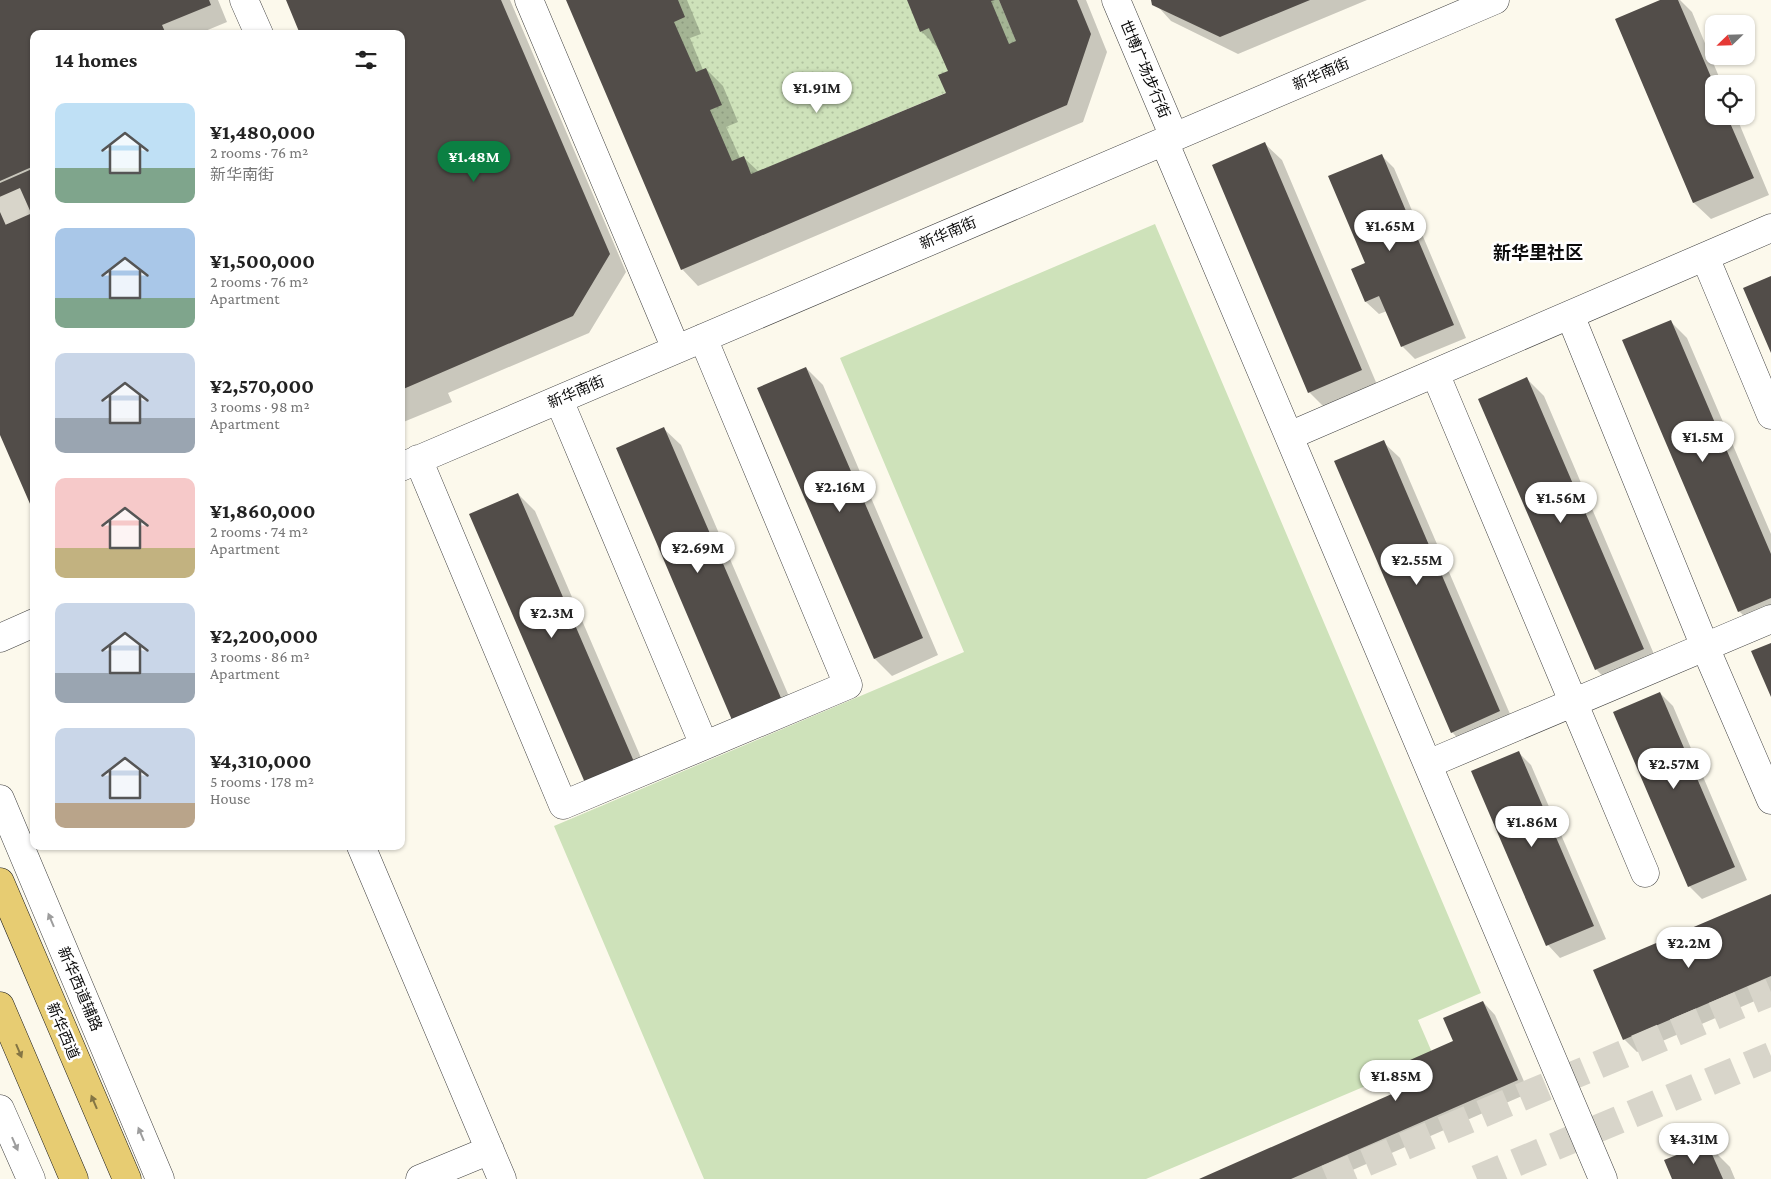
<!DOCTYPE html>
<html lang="en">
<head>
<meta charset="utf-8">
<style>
  :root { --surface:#fff; --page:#f6f6f6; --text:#222; --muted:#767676; --accent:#0b8043 }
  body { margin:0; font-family:"Crimson Pro","Noto Sans SC",serif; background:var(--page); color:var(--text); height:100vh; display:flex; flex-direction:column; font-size:19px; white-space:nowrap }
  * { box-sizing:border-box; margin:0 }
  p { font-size:16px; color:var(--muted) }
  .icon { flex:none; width:28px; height:28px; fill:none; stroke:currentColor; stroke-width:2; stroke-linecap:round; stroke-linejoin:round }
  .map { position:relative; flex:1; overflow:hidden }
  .panel { position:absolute; left:30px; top:30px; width:375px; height:820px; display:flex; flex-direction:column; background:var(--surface); border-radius:10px; box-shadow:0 1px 4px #0004 }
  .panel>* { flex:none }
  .needle { width:32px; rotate:247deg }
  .controls { position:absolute; left:1705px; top:15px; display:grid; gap:10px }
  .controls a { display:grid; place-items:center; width:50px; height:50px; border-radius:10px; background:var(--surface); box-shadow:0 1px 4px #0004; font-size:25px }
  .price { position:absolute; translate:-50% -42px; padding:0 11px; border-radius:18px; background:#fff; color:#222; font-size:16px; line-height:32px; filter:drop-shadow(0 1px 2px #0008) }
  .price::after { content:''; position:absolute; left:50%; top:30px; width:15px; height:11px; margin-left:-8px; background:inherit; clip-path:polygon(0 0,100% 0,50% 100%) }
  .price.selected { background:var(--accent); color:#fff }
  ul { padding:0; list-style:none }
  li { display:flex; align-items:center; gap:15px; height:125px; padding:0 25px }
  li span { display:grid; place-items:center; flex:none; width:140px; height:100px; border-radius:10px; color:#555 }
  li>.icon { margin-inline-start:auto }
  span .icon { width:60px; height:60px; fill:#fffc; stroke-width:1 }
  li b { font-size:21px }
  h2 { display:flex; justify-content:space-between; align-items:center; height:60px; padding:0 25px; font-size:21px }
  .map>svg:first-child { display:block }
</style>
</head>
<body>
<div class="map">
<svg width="1771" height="1179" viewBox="0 0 1771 1179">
  <defs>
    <pattern id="park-dots" width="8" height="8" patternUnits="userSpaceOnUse" patternTransform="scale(1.25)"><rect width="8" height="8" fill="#cee2ba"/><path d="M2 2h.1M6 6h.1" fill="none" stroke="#b0c19f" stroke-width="1.8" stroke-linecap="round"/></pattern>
  </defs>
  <rect width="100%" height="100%" fill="#fcf9ec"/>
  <path fill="#cee2ba" d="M1155,224L1481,993L1418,1020L1434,1057L1146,1179H704L554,826L964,652L840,358Z"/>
  <path fill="url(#park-dots)" d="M641,0H999L1024,60L719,188Z"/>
  <path fill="#0003" d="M0,0H218L227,22L198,34H34V510L0,431Z
    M288,0H510L626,272L589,333L448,393L452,402L401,423V34Z
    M567,0H687L701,34L690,38L703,70L706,69L723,86L738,122L726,127L740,158L743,157L759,172L947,94L949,72L938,48L921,31L908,0H1086L1107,52L1083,122L698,286L682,269Z
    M1152,0H1367L1238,54L1171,21Z
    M1663,0H1680L1692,12L1722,84H1714V116H1736L1769,195L1711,219L1694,203L1616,20Z
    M1265,144L1282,160L1378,387L1326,409L1309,392Z
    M1381,155L1394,168L1466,338L1415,359L1402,346L1387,311L1379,314L1366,302L1353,270L1367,264Z
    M1670,321L1687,338L1771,534V621L1756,628L1739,611Z
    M806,368L823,385L938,655L892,676L875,659L759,389Z
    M1527,379L1544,396L1659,666L1612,686L1596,669Z
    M664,429L681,445L797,715L750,736Z
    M1383,442L1400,458L1516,728L1468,749L1452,732Z
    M518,494L535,511L651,781L603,801Z
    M1660,693L1673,706L1747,880L1702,899L1689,886Z
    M1518,752L1531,765L1606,939L1560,958L1548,945Z
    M1771,895V994L1637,1052L1624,1039Z
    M1483,1002L1495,1015L1529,1093L1332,1179H1202L1421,1083L1455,1042Z
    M1707,1144L1730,1167L1735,1179H1674Z"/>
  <path fill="#524d49" d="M0,0H209L211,5L162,25L166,34H34V166L0,181Z
    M286,0H501L610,254L573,316L401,390V34H300Z
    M566,0H678L685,17L674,22L696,72L706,68L722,105L710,110L732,161L744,156L751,174L946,93L938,75L948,71L929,28L920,32L907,0H995L991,1L1009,44L1016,41L999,0H1077L1091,34L1067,105L681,270Z
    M1151,0H1310L1220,37L1152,5Z
    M1660,0H1678L1714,84V116H1727L1754,178L1693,203L1615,19Z
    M1265,142L1362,370L1308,393L1212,165Z
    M1382,154L1454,325L1401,347L1379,296L1365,302L1351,269L1365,263L1328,176Z
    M32,169L34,174V513L0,435V183Z
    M1771,276V353L1743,288Z
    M1671,320L1771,554V598L1738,612L1622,340Z
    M806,367L923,638L874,659L757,388Z
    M1527,377L1644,649L1595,670L1478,399Z
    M664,427L781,698L732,720L616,448Z
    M1384,440L1500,711L1451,733L1334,461Z
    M518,493L635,764L586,785L469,514Z
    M1771,643V697L1751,651Z
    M1660,692L1735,867L1688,887L1613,712Z
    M1519,751L1594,926L1546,946L1471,771Z
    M1771,894V976L1623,1040L1593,970Z
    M1483,1001L1518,1080L1291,1179H1199L1419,1082L1410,1060L1453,1041L1443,1018Z
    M1707,1143L1723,1179H1672L1664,1160Z"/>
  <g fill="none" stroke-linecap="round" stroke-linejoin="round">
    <path stroke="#d8d5ca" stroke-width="28" stroke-dasharray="28 14" stroke-linecap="butt" d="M0,212L34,197
      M1327,1179L1771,992
      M1477,1179L1771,1056"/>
    <defs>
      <path id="minor" d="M244,0L259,34
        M529,0L676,349
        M1116,0L1174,137
        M1164,141L1603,1179
        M1705,257L1771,415
        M1570,315L1705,647L1771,800
        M1435,373L1645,873
        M559,400L704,745
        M1289,436L1771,228
        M418,459L563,805L848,685L703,338
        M401,467L1495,0
        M0,638L34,623
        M1428,764L1771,619
        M0,799L160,1179
        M361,846L502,1179
        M0,1109L31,1179
        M420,1179L490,1150"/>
      <path id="major" d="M0,882L127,1179
        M0,1006L74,1179"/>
    </defs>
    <use href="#minor" stroke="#3e3e3e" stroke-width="29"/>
    <use href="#major" stroke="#1c1c1c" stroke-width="29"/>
    <use href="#minor" stroke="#fff" stroke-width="28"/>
    <use href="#major" stroke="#e7cc72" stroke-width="28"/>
  </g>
  <defs><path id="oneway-solid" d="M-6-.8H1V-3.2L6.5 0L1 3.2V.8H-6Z" transform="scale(1.25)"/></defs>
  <g fill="#9d9d9d">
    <use href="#oneway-solid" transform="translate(51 920) rotate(-113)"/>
    <use href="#oneway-solid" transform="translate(141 1134) rotate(-113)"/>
    <use href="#oneway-solid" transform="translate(15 1144) rotate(66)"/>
  </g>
  <g fill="#847544">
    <use href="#oneway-solid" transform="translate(19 1051) rotate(67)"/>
    <use href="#oneway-solid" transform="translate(94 1102) rotate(-113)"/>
  </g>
  <g text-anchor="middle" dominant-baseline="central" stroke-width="5" stroke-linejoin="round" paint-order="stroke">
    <g font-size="15" fill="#0b0b0b" stroke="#fff">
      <text transform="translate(1145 69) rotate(67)">世博广场步行街</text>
      <text transform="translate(1321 74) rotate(-23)">新华南街</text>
      <text transform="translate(948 233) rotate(-23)">新华南街</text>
      <text transform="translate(576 392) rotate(-23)">新华南街</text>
      <text transform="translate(80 989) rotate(67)">新华西道辅路</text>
      <text transform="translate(63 1031) rotate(67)">新华西道</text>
    </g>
    <g font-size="18" font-weight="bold" fill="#0b0b0b" stroke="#fff">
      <text x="1538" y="253">新华里社区</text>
    </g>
  </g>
</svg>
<div class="controls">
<a><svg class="needle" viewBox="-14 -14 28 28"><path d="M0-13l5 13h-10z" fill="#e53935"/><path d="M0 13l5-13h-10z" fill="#767676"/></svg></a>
<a><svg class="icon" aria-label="locate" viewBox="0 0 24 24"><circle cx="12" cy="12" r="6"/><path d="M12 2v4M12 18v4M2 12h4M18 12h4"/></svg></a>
</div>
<b class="price" style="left:817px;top:114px">¥1.91M</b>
<b class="price selected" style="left:474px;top:183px">¥1.48M</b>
<b class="price" style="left:1390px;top:252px">¥1.65M</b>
<b class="price" style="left:1703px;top:463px">¥1.5M</b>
<b class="price" style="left:840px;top:513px">¥2.16M</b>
<b class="price" style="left:1561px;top:524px">¥1.56M</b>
<b class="price" style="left:698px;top:574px">¥2.69M</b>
<b class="price" style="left:1417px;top:586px">¥2.55M</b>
<b class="price" style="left:552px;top:639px">¥2.3M</b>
<b class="price" style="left:1674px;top:790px">¥2.57M</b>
<b class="price" style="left:1532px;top:848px">¥1.86M</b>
<b class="price" style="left:1689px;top:969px">¥2.2M</b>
<b class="price" style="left:1396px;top:1102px">¥1.85M</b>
<b class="price" style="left:1694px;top:1165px">¥4.31M</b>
<section class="panel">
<h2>14 homes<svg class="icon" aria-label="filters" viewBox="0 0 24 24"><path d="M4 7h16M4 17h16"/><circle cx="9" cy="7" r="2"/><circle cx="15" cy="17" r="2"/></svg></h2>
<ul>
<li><span style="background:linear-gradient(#bfe0f5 65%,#7fa58c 0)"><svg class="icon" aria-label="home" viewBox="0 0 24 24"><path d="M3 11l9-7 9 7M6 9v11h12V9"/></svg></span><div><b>¥1,480,000</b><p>2 rooms · 76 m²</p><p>新华南街</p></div></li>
<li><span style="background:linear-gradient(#a9c7e8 70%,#7fa58c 0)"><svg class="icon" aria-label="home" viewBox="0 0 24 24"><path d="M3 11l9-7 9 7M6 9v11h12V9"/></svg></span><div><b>¥1,500,000</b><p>2 rooms · 76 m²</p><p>Apartment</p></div></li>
<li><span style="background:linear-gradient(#c9d6e8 65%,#9aa5b1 0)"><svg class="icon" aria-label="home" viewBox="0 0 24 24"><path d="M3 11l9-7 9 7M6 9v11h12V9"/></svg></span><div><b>¥2,570,000</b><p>3 rooms · 98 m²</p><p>Apartment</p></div></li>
<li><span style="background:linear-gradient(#f6c9c9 70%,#c2b280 0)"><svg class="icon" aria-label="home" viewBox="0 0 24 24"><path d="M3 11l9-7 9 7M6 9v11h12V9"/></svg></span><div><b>¥1,860,000</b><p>2 rooms · 74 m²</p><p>Apartment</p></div></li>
<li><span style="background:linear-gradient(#c9d6e8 70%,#9aa5b1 0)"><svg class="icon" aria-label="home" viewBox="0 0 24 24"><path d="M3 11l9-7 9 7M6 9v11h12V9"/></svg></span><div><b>¥2,200,000</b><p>3 rooms · 86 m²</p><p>Apartment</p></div></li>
<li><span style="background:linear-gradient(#c9d6e8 75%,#b9a48a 0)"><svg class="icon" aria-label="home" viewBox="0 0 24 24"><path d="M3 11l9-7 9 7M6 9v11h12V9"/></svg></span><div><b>¥4,310,000</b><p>5 rooms · 178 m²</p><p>House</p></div></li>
</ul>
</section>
</div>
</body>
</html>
